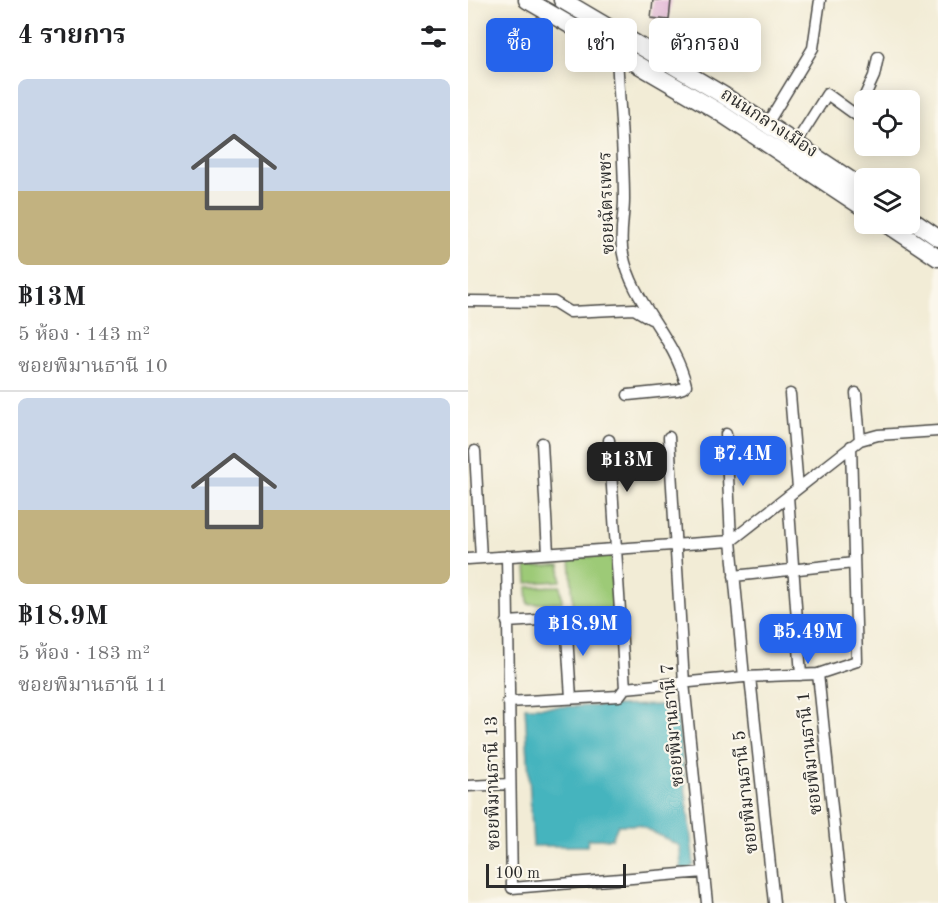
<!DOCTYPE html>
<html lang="th">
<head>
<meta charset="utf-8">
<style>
  :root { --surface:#fff; --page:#f6f6f6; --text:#202124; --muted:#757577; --line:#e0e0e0; --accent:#2563eb }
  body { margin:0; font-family:"Old Standard TT","Noto Serif Thai",serif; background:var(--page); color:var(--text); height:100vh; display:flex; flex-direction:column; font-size:22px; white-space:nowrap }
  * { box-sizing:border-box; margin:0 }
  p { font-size:20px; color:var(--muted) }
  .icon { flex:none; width:33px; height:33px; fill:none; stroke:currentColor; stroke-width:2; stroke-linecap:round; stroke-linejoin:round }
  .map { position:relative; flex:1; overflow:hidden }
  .drawer { display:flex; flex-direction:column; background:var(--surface); width:468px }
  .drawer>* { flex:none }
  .hud { position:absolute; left:18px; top:18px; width:362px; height:54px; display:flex; gap:12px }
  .fabs { position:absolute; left:386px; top:90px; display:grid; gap:12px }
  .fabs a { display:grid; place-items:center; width:66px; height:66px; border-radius:9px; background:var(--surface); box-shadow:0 3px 15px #0003; font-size:30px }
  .scale { position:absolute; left:18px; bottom:15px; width:140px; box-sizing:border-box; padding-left:6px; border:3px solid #2b2b2b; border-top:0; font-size:16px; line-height:21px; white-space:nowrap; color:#2b2b2b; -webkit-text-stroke:4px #fbf7ec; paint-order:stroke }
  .price { position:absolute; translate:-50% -51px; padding:0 14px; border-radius:12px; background:var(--accent); color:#fff; font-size:20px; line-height:39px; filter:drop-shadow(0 2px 3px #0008) }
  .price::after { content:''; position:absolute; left:50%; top:36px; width:18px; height:14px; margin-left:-9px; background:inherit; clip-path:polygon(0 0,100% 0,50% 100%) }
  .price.current { background:#222; color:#fff }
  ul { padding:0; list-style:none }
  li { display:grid; align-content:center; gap:12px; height:318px; padding:0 18px }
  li+li { border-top:2px solid var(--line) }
  li span { display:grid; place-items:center; height:186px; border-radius:9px; color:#555 }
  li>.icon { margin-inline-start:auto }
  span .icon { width:108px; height:108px; fill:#fffc; stroke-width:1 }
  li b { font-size:26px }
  h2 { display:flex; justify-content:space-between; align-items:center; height:72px; padding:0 18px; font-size:26px }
  .pill { padding:0 21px; border-radius:9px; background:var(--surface); box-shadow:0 3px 15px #0003; font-size:21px; line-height:54px }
  .pill.current { background:var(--accent); color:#fff }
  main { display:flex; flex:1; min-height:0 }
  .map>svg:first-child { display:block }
</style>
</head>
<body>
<main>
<section class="drawer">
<h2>4 รายการ<svg class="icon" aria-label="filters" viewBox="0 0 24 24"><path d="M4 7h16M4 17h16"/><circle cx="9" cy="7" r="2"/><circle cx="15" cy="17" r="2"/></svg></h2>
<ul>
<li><span style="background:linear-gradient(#c9d6e8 60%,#c2b280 0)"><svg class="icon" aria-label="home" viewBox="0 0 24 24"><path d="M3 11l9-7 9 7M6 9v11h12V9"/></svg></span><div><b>฿13M</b><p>5 ห้อง · 143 m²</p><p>ซอยพิมานธานี 10</p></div></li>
<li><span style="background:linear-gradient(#c9d6e8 60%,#c2b280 0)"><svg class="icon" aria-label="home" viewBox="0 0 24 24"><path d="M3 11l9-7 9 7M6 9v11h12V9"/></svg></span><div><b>฿18.9M</b><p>5 ห้อง · 183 m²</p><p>ซอยพิมานธานี 11</p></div></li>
</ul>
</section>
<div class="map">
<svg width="470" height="903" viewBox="0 0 470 903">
  <rect width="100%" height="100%" fill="#fbf7ec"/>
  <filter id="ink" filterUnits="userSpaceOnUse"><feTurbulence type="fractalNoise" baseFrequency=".0167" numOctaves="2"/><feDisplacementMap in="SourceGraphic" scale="12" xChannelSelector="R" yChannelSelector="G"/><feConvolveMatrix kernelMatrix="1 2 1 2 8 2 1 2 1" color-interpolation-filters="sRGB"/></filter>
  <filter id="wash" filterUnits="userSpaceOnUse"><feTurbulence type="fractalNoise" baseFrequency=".008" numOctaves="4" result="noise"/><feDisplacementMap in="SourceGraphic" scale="24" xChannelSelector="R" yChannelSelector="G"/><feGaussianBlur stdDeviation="1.35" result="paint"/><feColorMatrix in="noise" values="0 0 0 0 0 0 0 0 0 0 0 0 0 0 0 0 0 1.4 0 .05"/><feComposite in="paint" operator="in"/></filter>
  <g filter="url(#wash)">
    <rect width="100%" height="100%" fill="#f2ecd6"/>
    <path fill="#9dca77" stroke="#647a51" stroke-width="1.5" d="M143,555L147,611L106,614L102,558Z
      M92,565L93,581L59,583L58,567Z
      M93,586L94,602L60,604L59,587Z"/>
    <path fill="#45b4be" stroke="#387074" stroke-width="1.5" d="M208,705L226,865L221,869L213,871L212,846L171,825H150L144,839H120L119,846H65L57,707Z"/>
    <g id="blocks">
      <path fill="#dca5d0" d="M185,0H203L201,20L183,18Z"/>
    </g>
  </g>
  <g filter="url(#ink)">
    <use href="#blocks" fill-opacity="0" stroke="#494845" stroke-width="1.5"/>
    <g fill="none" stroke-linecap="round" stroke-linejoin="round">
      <defs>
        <path id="street" d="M149,54C151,102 156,151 156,200C156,217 151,237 155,254C164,303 207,337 218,385L215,388L209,390L160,395
          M299,124L345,48L352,0
          M328,143L359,94L388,115L406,76L410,57
          M0,301L86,302L102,312L166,309L183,319
          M388,393L392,440
          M322,394L330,488
          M258,434L263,541L276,677
          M201,437L216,683L239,903
          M141,440L157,688
          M74,443L80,553
          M7,451L13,558
          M320,496L333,675
          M39,556L44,888L236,872
          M0,559L263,541L392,440L410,435L470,431
          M266,576L386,563
          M98,619L103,698
          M39,622L152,615
          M282,677L306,903
          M40,702L151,696L157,688L276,677L350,674
          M0,786L42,784
          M374,903L350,674L389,661L383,446"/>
        <path id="secondary" d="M59,0L248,110L396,208
          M94,0L255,95L396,189
          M441,218L470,238
          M419,224L470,258"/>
      </defs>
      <use href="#street" stroke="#494845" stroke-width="13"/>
      <use href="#secondary" stroke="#494845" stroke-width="19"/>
      <use href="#street" stroke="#fff" stroke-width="10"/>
      <use href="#secondary" stroke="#fff" stroke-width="16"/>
    </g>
  </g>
  <g text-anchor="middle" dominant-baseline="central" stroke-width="4.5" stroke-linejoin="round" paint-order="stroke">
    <g font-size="18" fill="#2b2b2b" stroke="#fbf7ec">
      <text transform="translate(301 123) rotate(33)">ถนนกลางเมือง</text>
      <text transform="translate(139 203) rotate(-92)">ซอยฉัตรเพชร</text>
      <text transform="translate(205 725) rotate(-95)">ซอยพิมานธานี 7</text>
      <text transform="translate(342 753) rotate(-96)">ซอยพิมานธานี 1</text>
      <text transform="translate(25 783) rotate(-91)">ซอยพิมานธานี 13</text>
      <text transform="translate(278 792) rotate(-96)">ซอยพิมานธานี 5</text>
    </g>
  </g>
</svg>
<div class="fabs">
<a><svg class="icon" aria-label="locate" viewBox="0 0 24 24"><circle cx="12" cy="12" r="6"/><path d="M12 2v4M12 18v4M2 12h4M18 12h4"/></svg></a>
<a><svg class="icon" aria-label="layers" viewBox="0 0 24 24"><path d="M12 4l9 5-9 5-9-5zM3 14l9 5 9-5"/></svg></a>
</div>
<div class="scale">100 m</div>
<b class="price" style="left:275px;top:487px">฿7.4M</b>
<b class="price current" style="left:159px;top:493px">฿13M</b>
<b class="price" style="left:115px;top:657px">฿18.9M</b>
<b class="price" style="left:340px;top:665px">฿5.49M</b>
<div class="hud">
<a class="pill current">ซื้อ</a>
<a class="pill">เช่า</a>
<a class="pill">ตัวกรอง</a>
</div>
</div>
</main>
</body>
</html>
